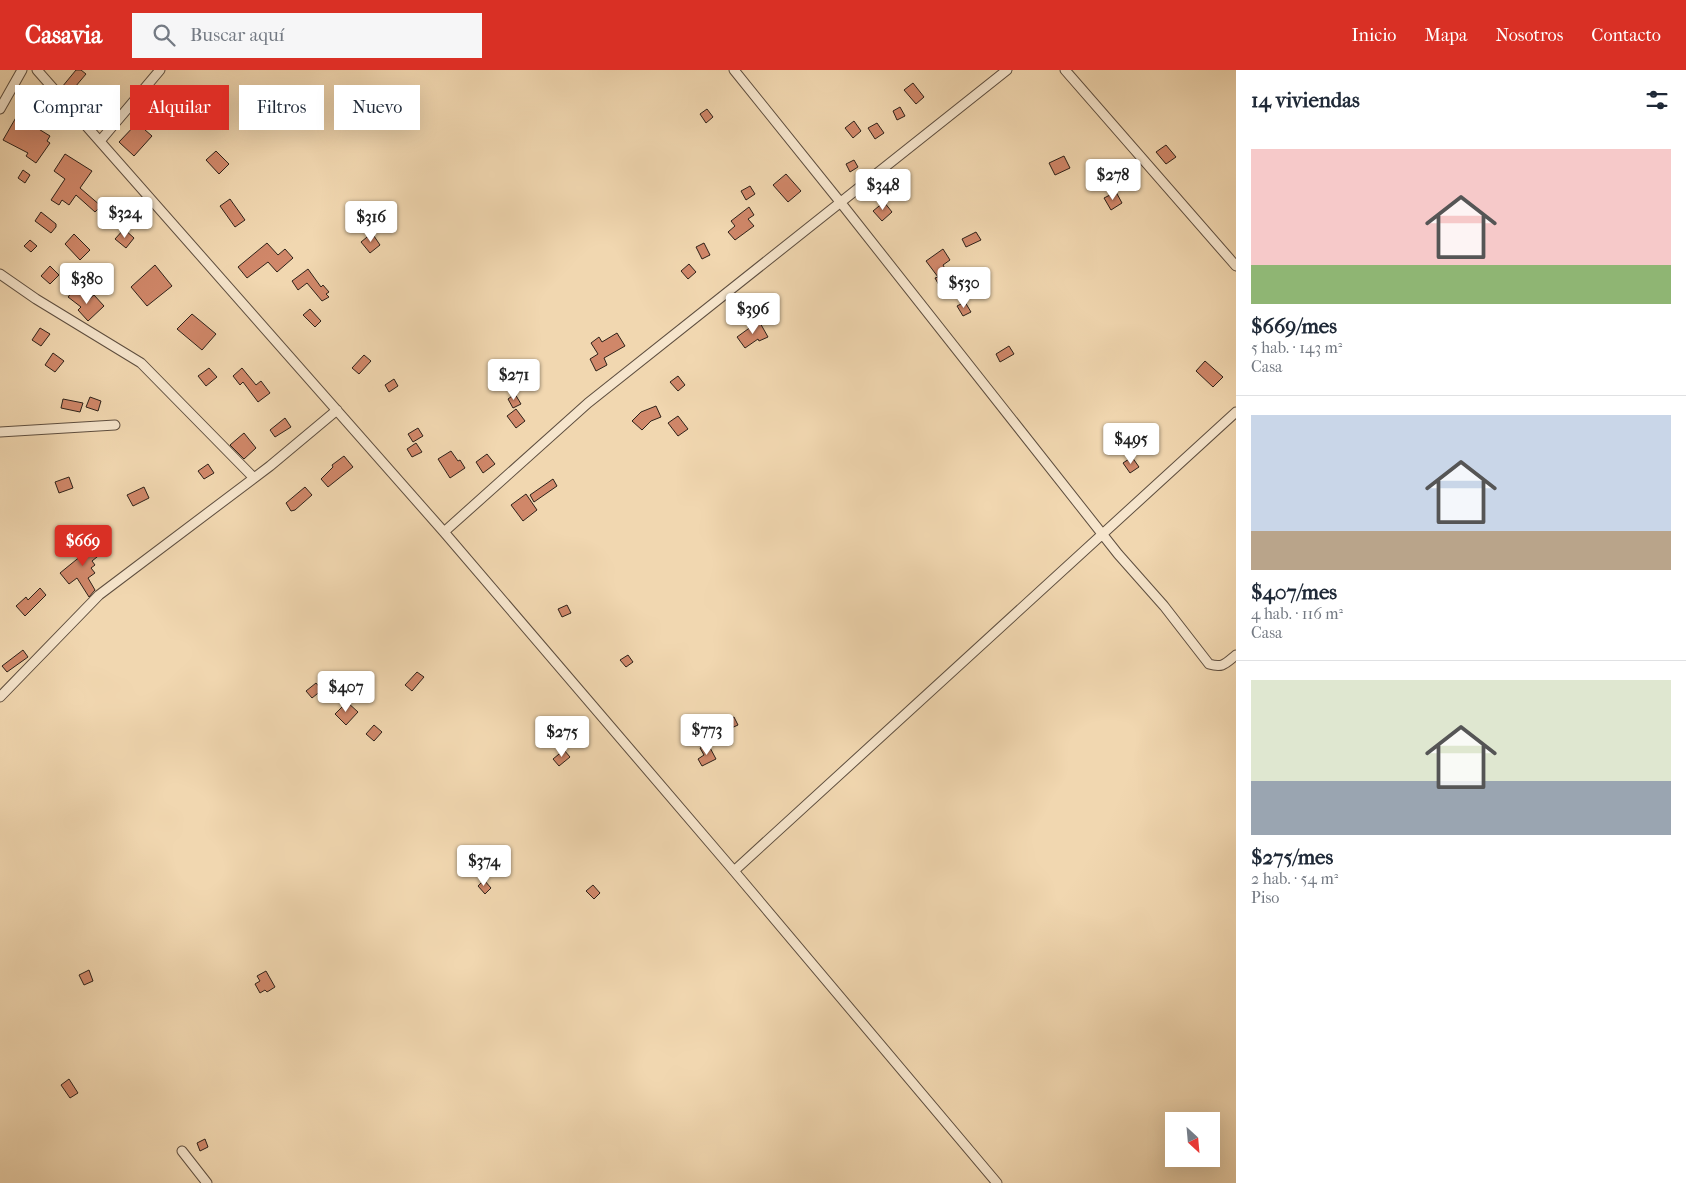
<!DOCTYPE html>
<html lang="es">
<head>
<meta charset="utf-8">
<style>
  :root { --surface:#fff; --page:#f6f6f7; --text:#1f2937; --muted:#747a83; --line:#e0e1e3; --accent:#d93025 }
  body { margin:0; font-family:"IM FELL French Canon",serif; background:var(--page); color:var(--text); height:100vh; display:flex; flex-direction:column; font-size:19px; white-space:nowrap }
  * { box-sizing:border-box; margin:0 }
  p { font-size:16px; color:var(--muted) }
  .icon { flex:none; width:28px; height:28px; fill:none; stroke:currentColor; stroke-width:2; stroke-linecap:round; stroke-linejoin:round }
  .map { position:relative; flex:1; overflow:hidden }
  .panel { display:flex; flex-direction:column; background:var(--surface); width:450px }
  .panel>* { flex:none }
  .banner { position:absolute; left:15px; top:15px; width:475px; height:45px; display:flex; gap:10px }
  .needle { width:32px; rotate:154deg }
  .fabs { position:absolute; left:1165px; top:1042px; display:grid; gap:10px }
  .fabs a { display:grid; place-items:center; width:55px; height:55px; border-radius:0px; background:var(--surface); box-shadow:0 5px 20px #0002; font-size:25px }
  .price { position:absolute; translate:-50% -42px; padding:0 11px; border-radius:5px; background:#fff; color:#222; font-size:16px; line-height:32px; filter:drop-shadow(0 1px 2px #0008) }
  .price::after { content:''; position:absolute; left:50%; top:30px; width:15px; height:11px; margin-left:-8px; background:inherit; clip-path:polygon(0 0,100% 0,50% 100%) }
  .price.active { background:var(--accent); color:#fff }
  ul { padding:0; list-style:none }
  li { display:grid; align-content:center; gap:10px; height:265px; padding:0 15px }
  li+li { border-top:1px solid var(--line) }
  li span { display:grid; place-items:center; height:155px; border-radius:0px; color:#555 }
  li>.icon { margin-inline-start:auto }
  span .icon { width:90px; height:90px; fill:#fffc; stroke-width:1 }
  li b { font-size:21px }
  h2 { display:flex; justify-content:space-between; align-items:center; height:60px; padding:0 15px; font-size:21px }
  .pill { padding:0 18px; border-radius:0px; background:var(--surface); box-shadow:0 5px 20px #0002; font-size:18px; line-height:45px }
  .pill.active { background:var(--accent); color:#fff }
  header { display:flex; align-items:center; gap:30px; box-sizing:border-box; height:70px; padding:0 25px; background:var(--accent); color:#fff }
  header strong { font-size:24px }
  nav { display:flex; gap:28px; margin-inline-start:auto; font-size:18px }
  .search { width:350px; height:45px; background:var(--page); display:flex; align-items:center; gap:12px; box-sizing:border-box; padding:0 18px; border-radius:0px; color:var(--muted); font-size:19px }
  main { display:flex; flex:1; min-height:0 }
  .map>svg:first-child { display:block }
</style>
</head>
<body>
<header>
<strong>Casavia</strong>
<div class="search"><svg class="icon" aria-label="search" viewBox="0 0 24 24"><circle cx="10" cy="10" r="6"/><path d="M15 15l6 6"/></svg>Buscar aquí</div>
<nav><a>Inicio</a><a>Mapa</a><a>Nosotros</a><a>Contacto</a></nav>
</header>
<main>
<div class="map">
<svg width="1236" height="1113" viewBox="0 0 1236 1113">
  <rect width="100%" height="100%" fill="#f1d7b0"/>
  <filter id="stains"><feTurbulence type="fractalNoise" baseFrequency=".004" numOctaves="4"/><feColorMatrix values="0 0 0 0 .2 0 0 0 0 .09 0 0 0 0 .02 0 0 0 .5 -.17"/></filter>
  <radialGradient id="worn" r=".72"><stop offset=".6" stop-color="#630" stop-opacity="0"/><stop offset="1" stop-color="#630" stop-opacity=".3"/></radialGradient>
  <path fill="#d08769" stroke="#2d2119" d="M76,0H81L86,4L70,23L62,17Z
    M913,13L924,27L916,34L904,20Z
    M214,15L222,23L213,32L205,24Z
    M108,20L116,27L99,47L90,39Z
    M900,37L905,46L897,50L893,41Z
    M707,39L713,47L706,53L700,44Z
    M18,44L38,55L37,58L50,66L47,71L50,73L36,93L26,86L28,83L3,70Z
    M854,51L861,61L853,68L845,58Z
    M137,53L152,66L134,86L119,72Z
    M877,53L884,63L875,69L868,58Z
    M1166,75L1176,87L1166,94L1156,82Z
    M216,81L229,94L219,104L206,90Z
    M65,84L92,101L80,118L101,136L95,142L76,125L69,135L62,130L59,135L51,130L65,109L54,101Z
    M1064,86L1070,98L1055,105L1049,93Z
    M854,90L858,97L850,102L846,94Z
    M23,100L30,105L25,113L18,108Z
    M786,104L801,121L788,132L773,115Z
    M750,116L755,124L746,130L741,121Z
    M1116,122L1122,133L1111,140L1104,128Z
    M230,129L245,150L235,157L220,136Z
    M884,132L892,142L882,151L873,141Z
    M749,137L754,145L748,149L754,156L735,170L728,162L735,156L731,151Z
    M41,142L56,154V157L51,163L35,151Z
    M124,159L134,168L126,178L115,169Z
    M976,162L981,170L966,177L962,169Z
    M372,163L380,175L370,183L361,172Z
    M74,164L90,180L80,190L65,174Z
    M30,170L37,176L31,182L24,176Z
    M267,173L278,185L285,179L293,188L277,202L268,192L247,208L238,197Z
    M704,173L710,185L702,189L696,177Z
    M943,179L950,190L943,195L952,211L940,217L935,208L938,207L926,191Z
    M689,194L696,202L688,209L681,201Z
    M155,195L172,216L147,236L131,217Z
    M50,196L59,205L50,214L41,206Z
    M308,199L321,217L323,215L329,222L326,224L329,227L322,231L307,213L298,220L292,211Z
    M74,220L88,230L94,225L104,236L88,251L78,240L81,237L68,227Z
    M965,232L971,242L963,246L957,236Z
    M310,239L321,251L315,257L303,245Z
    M192,244L216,264L202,280L177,259Z
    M759,251L768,267L759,271L758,269L745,278L737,267Z
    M40,258L50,264L41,276L32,270Z
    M617,263L625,276L604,288L607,295L596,301L590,289L598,284L591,273L599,267L602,272Z
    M1009,276L1014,284L1000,292L996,284Z
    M53,283L64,291L55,302L45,295Z
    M364,285L371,291L359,304L352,298Z
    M1205,291L1223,307L1213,317L1196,301Z
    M209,298L217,307L206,316L198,306Z
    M242,298L256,315L261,311L270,323L258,332L243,312L240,315L233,306Z
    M678,306L685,315L678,321L670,312Z
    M394,309L398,316L389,322L385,315Z
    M515,324L521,334L513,338L508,329Z
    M90,327L101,331L98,341L86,337Z
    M63,329L83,333L80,342L61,338Z
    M656,336L661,347L651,351L642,360L632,351L641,342Z
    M516,339L525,351L516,358L507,346Z
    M678,346L688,359L678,366L668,353Z
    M285,348L291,357L275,367L270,360Z
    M418,358L423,366L413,372L408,364Z
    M244,363L256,378L244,389L230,375Z
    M416,373L422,382L412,387L407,379Z
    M451,381L458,391L460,390L465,398L450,408L438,389Z
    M487,384L495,394L483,403L476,392Z
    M344,386L353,397L328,417L321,409L333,397L332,395Z
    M1132,387L1139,397L1130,403L1123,393Z
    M208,394L214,403L204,409L198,401Z
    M69,407L73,418L59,423L55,412Z
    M553,409L557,416L534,432L530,425Z
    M144,417L149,428L133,436L127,425Z
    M305,417L312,425L295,440L291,441L286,433Z
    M526,424L537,440L523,451L511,435Z
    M91,468L102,483L92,491L95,495L91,498L95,503L88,508L95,520L89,527L77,508L69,514L60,503L87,481L82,475Z
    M40,518L46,525L25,546L16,536L26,527L28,530Z
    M567,535L571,543L562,547L558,539Z
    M23,580L28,587L7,602L2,596Z
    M628,585L633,592L626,597L620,590Z
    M417,602L424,607L412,621L405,615Z
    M316,613L322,620L312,628L306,621Z
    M347,632L358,642L346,655L335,644Z
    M734,647L738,655L727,660L723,652Z
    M374,655L382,662L374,671L366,664Z
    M708,674L716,689L702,696L698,689L704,685L700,678Z
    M564,680L570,687L559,696L553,689Z
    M484,810L491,818L485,824L478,816Z
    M593,815L600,823L594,829L586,821Z
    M89,900L93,911L84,915L79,905Z
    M266,901L275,917L267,922L265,920L260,923L255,914L260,911L257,906Z
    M69,1009L78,1023L70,1028L61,1015Z
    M205,1069L208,1077L200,1081L197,1073Z"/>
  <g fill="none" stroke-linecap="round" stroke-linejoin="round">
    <defs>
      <path id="street" d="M37,0L444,462L734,801L997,1113
        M734,0L841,133L1118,484L1164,536L1209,594C1223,598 1225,594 1236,585
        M1065,0L1236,196
        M0,39L22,0
        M100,71L160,0
        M0,204L36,229L141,293L254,408
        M0,362L115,355
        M444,462L588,333L1007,0
        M0,627L99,525L270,396L337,340
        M734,801L1236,342
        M182,1081L207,1113"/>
    </defs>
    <use href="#street" stroke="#5e4e3f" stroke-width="11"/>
    <use href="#street" stroke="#f6e5cc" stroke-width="9"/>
  </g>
  <rect width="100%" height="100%" filter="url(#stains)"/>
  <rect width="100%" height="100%" fill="url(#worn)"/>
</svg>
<div class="fabs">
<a><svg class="needle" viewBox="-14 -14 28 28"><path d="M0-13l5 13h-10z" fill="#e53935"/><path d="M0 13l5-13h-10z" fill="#747a83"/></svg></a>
</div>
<b class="price" style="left:1113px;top:131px">$278</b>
<b class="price" style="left:883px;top:141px">$348</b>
<b class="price" style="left:125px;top:169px">$324</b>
<b class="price" style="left:371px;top:173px">$316</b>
<b class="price" style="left:87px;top:235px">$380</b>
<b class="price" style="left:964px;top:239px">$530</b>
<b class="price" style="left:753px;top:265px">$396</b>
<b class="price" style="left:514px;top:331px">$271</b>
<b class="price" style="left:1131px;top:395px">$495</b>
<b class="price active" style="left:83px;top:497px">$669</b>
<b class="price" style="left:346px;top:643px">$407</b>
<b class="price" style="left:707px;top:686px">$773</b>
<b class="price" style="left:562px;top:688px">$275</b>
<b class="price" style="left:484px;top:817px">$374</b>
<div class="banner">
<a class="pill">Comprar</a>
<a class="pill active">Alquilar</a>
<a class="pill">Filtros</a>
<a class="pill">Nuevo</a>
</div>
</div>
<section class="panel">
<h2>14 viviendas<svg class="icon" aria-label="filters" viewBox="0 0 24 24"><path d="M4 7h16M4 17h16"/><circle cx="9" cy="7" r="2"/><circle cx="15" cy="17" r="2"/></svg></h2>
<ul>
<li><span style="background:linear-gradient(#f6c9c9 75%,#8fb573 0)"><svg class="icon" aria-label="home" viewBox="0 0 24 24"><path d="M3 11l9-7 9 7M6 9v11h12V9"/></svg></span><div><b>$669/mes</b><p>5 hab. · 143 m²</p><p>Casa</p></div></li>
<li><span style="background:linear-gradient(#c9d6e8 75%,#b9a48a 0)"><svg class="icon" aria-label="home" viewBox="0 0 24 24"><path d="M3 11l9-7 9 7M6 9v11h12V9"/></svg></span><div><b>$407/mes</b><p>4 hab. · 116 m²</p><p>Casa</p></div></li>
<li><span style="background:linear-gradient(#dfe7d0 65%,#9aa5b1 0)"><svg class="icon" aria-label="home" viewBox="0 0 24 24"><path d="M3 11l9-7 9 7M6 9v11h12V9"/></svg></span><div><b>$275/mes</b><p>2 hab. · 54 m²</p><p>Piso</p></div></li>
</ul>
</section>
</main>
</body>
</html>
